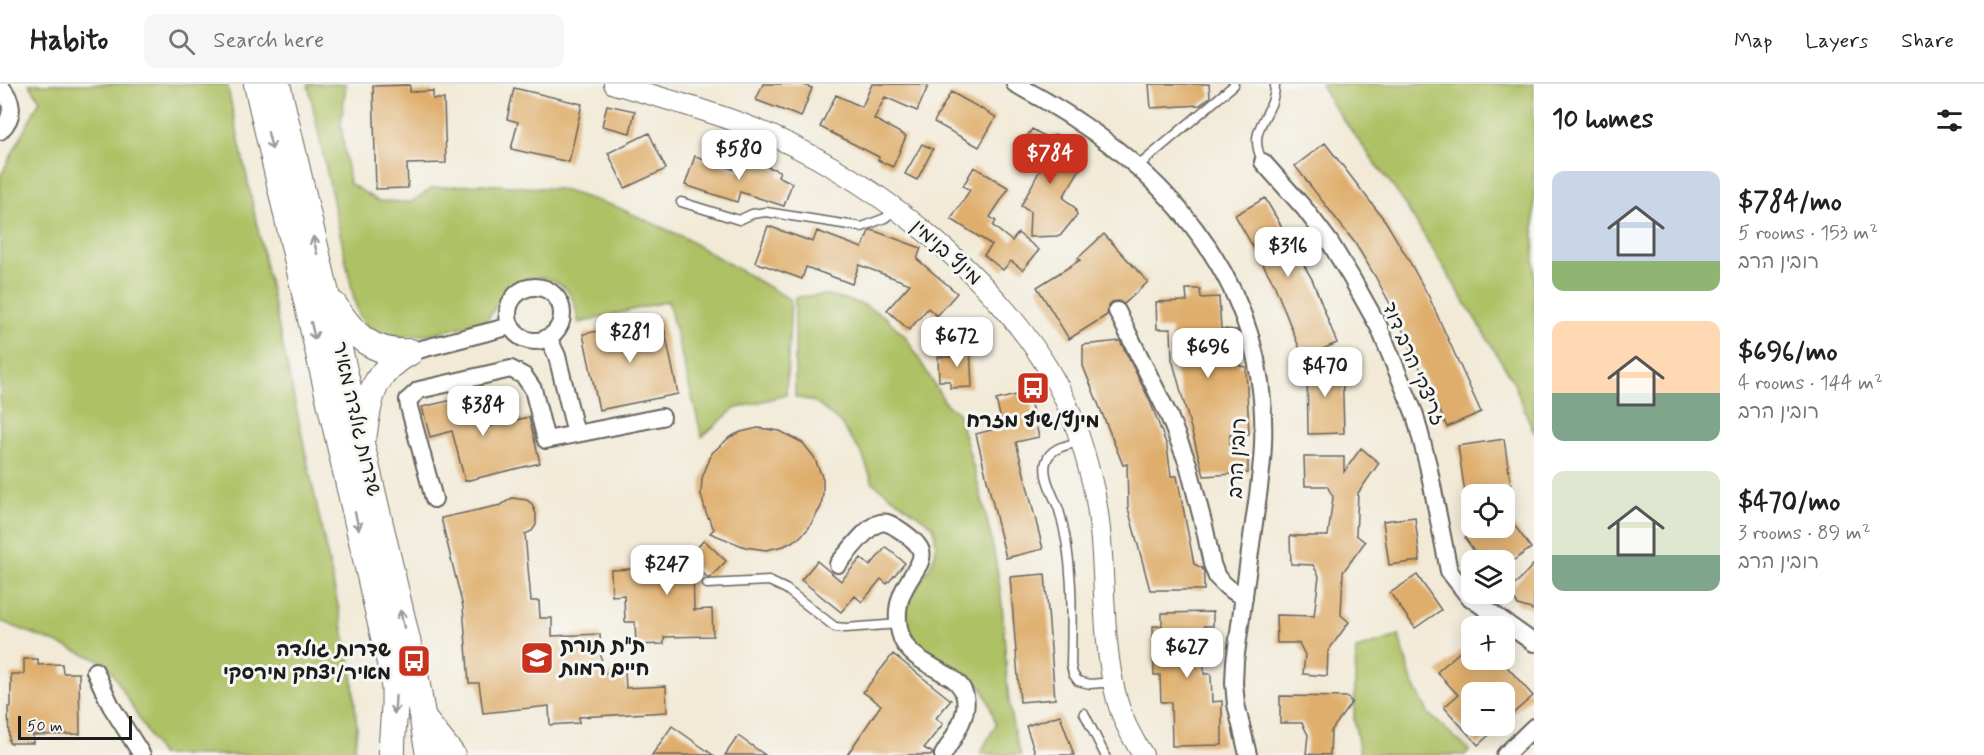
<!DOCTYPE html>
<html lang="en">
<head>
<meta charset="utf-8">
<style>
  :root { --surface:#fff; --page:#f6f6f6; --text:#202124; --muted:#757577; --line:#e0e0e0; --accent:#c8321e }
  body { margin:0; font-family:Mynerve,"Playpen Sans Hebrew",sans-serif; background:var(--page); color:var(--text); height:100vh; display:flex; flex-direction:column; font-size:22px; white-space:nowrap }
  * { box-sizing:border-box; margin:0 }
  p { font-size:20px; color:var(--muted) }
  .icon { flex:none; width:33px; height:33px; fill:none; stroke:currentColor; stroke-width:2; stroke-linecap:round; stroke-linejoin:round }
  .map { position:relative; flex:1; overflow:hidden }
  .sheet { display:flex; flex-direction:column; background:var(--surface); width:450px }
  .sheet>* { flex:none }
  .tools { position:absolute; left:1461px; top:400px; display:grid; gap:12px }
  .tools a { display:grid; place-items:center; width:54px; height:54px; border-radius:12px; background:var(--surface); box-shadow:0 3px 15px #0003; font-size:30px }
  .scale { position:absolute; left:18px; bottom:15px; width:114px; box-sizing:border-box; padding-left:6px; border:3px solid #1c1c1c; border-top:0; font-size:16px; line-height:21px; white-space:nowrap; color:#1c1c1c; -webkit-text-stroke:4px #f6f6f2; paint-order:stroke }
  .price { position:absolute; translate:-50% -51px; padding:0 14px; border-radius:12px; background:#fff; color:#222; font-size:20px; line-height:39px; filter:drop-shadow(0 2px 3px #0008) }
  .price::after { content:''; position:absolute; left:50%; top:36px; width:18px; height:14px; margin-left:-9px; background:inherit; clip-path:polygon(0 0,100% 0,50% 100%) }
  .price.current { background:var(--accent); color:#fff }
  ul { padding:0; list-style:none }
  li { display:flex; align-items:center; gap:18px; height:150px; padding:0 18px }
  li span { display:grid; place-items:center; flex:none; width:168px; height:120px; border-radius:12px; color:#555 }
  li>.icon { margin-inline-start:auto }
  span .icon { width:72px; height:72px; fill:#fffc; stroke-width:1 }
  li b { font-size:26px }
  h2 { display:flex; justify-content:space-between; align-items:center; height:72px; padding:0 18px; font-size:26px }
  header { display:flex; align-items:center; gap:36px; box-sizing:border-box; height:84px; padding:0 30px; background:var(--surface); border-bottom:2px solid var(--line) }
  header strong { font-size:28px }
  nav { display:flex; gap:33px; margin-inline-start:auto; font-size:21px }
  .search { width:420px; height:54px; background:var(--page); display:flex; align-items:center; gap:15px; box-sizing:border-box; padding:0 21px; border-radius:12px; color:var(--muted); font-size:22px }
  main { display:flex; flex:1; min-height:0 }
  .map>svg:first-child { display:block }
</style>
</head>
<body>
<header>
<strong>Habito</strong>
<div class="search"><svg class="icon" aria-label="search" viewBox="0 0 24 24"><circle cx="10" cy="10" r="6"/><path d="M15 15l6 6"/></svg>Search here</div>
<nav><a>Map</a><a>Layers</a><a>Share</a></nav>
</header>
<main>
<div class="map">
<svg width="1534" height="671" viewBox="0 0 1534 671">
  <rect width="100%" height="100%" fill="#f6f6f2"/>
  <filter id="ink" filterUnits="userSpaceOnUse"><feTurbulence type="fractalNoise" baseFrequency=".0167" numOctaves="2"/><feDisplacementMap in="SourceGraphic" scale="12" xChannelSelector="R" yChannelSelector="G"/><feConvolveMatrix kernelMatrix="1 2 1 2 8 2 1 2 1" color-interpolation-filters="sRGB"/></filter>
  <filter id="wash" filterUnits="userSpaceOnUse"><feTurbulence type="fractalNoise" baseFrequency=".008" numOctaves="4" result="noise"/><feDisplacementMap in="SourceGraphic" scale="24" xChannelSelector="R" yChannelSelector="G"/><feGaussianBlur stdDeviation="1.35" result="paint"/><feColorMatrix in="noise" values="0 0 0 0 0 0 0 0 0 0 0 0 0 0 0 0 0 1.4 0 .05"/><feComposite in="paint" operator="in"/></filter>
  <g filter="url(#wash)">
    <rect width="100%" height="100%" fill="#f2ead7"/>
    <path fill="#aec165" stroke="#656e40" stroke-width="1.5" d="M29,0H227L352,587L357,644L354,671H160L107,579L0,537V93L40,16Z
      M308,0H346L341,40L349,99L378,117L411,118L432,104L480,100L559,105L617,123L683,153L791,216L786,311L734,325L702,353L668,217L579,239C577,232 576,223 573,216C563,194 535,187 514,200C507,204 492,229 486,237C453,244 382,270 360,233C357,228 356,220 354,215Z
      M1321,0H1534V349L1512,295L1401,114L1331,19Z
      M828,211L862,220L884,232L906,253L946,320L958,329C976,392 995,455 1002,521C1007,570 1004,624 1021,671L980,670L996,640C992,629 988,611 980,602C960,580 905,565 906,533C907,510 929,492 935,470C937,463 935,451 934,443L873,399L862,370L840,339L815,318L795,313V213Z
      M1399,552L1412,597L1429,630L1469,666L1465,671H1360L1354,635L1356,565Z"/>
    <g id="blocks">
      <path fill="#dfae6c" d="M763,0H801L812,4L801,33L756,16Z
        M872,0H929L917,27L885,13L874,35L906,52L893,83L878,76L879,73L820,43L836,11L862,23Z
        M1149,0H1209L1210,13L1200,21L1151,24Z
        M410,1V8L433,7V15H444L446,79L407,80L408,104L376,105L373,2Z
        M514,4L582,20L569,78L511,65L518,38L507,35Z
        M951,8L996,33L979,63L934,38Z
        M607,21L635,27L630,49L602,42Z
        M1032,45L1051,56L1055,50L1077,63L1071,73L1083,80L1063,113L1075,124L1077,131L1060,152L1029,153L1030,128L1021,122L1042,82L1022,69L1029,58L1025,55Z
        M649,49L666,85L625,104L608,69Z
        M1325,59L1386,138L1407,173L1429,213L1481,328L1447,343L1395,229L1375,192L1355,159L1295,82Z
        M922,60L933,65L917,96L905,90Z
        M695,72L742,88L746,76L780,87L778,92L792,99L784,122L740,108L737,118L685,101Z
        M974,83L1009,104L990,133L996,137L993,142L1012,157L1018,149L1039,166L1023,186L1011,177L1003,186L984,171L992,161L951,135L970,106L963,102Z
        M1265,114L1312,195L1337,259L1303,273L1274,200L1235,131Z
        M768,142L813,158L817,147L862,164L869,147L872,146L921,164L917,175L957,209L937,232L928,224L909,246L887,226L910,200L859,181L852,200L806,183L802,195L755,178Z
        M1104,150L1148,198L1124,220L1118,217L1112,218L1108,222L1107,231L1069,255L1037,203L1080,176L1078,174Z
        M1186,205H1200L1201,214L1219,213L1221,245L1237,246L1240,282L1246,283L1249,351H1230V372H1248V389L1204,392L1172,275L1171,245H1157L1156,218L1187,217Z
        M662,234L678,310L599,326L583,250Z
        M1120,257L1150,317L1167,362L1171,392H1177L1194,480L1202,484L1204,488V506H1150L1128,424L1127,380L1123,381L1083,282V261Z
        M970,262L972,303L950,304V297H939L938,273H950V263Z
        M1307,278H1342L1344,349L1308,350Z
        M1028,308L1039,353L1016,358L1043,465L1006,474L976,350L1003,343L996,316Z
        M483,309L491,342L529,333L540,379L465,397L452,347L430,353L422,323Z
        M758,344L780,347L803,359L814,373L823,395V409L821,423L808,445L799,454L784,462L766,466L745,463L710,449L714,445L706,429L701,411L702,394L712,369L730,353L741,348Z
        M1504,355L1511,402L1465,409L1458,362Z
        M1361,364L1379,379L1358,409L1356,451L1365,458L1343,488L1341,531L1349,538L1328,567L1327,592L1303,590L1305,571L1299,559H1277L1276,531L1314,532L1319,492L1313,481L1291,480L1290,452H1328L1333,413L1327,402H1305L1304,373H1344V388Z
        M512,414L527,416L532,420L536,430V441L532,447L525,450L531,517H539L540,534H552V552L600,550L602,589L625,588L626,604L666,602L667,628L579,633V639L550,641L549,622L483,629L479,599H469L463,523L441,434L501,421Z
        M1504,427L1531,464L1504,483V477H1481L1465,454L1479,444H1504Z
        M1415,433L1420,477L1389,481L1383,437Z
        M704,456L726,477L711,493L708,494L693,480L694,526L712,525L713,552L664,553V560L636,561L635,538H625L624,511L612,512L611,486L660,484L659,471L691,470Z
        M886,463L905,479L887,500L881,495L862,518L855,512L841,528L801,496L817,477L841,497L861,474L870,482Z
        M1534,480V526L1518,521L1509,507Z
        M1045,490L1055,615L1020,618L1010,493Z
        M1417,491L1441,526L1415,544L1390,509Z
        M1213,528V542H1204V590H1211L1212,618L1222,617V661L1172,662L1171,618H1161L1160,591H1154L1153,542H1162V529Z
        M1472,557V576H1501L1533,612L1504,637V609H1472V642H1499L1478,661L1444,623L1458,611L1437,588Z
        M893,570L951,616L936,634L943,640L924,664L933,669V671H847L881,621L863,608Z
        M24,575H38V581L62,580L63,589H79L80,650L33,651V659H9L8,623H11V590H24Z
        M1280,612L1346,613L1352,618L1331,647L1330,671L1306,670L1308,651L1302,639H1280Z
        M1060,631L1074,671H1036L1026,642Z
        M672,642L713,671H652Z
        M738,652L765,671H725Z"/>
    </g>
  </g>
  <g filter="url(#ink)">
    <use href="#blocks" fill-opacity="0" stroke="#67645d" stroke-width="1.5"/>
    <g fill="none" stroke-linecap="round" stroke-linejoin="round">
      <defs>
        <path id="service" d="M1263,78C1244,43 1276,32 1275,0
          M1137,83L1234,1
          M681,118L739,136L752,130L766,128L862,143L885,134L895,126
          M1080,358C1068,361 1050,363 1046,378C1042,393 1054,412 1059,426C1074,476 1072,529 1071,581L1073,590L1078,597L1090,600L1113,598
          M707,500L769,497L786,505L835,543L846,544L899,540
          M1084,629L1105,671"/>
        <path id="minor" d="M1015,0C1156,74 1270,191 1263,360C1262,389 1257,418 1253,446C1247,490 1241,533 1235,577L1234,599L1236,620L1248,671
          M0,2C14,17 15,32 0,47
          M1263,78L1304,124L1329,157L1351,193L1379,243L1415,331L1428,381L1449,487L1468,512L1534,559
          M508 230a27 27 0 1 1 54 0a27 27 0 1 1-54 0Z
          M1117,227L1169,332L1188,380L1205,446L1212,480L1217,493L1227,503L1244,514
          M548,253L557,272L576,350
          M410,268L511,242
          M434,415L409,323L408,316L419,306L511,285L524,292L533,305L546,356L662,333
          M838,480C847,470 868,441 880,439C887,437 892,441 897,444C941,472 915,478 902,510C896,525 897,541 902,555C907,567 917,574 928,580C936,585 944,589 952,594C981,615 957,648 943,671
          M95,587L111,622L142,671
          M1505,671L1534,643"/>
        <path id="tertiary" d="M614,0C659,13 704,25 748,42C864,86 1001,193 1059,304C1076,337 1087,374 1095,411C1108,478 1099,549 1117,616C1122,635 1132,654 1143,671"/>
        <path id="primary" d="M257,0L393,592C398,618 391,644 392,671
          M277,0L415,590L429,671
          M334,221C354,252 372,270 410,268
          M364,349C369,310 374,288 410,268
          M424,636L452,671"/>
      </defs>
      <use href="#service" stroke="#67645d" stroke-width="11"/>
      <use href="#minor" stroke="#67645d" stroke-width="20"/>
      <use href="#tertiary" stroke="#67645d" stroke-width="22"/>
      <use href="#primary" stroke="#67645d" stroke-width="28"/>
      <use href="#service" stroke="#fff" stroke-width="8"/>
      <use href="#minor" stroke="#fff" stroke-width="16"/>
      <use href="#tertiary" stroke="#fff" stroke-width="20"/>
      <use href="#primary" stroke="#fff" stroke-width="26"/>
    </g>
    <defs><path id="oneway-shaft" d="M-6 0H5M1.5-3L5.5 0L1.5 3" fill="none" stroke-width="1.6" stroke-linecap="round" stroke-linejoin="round" transform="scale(1.5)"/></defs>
    <g stroke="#999">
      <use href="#oneway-shaft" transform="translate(270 57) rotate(77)"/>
      <use href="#oneway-shaft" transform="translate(315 161) rotate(-103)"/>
      <use href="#oneway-shaft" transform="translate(313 247) rotate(77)"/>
      <use href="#oneway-shaft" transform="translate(357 437) rotate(77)"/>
      <use href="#oneway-shaft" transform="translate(402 535) rotate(-103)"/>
      <use href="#oneway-shaft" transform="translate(395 621) rotate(94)"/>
    </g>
  </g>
  <defs>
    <symbol id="bus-square" viewBox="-11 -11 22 22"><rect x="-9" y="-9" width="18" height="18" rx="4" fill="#c8321e" stroke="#f6f6f2"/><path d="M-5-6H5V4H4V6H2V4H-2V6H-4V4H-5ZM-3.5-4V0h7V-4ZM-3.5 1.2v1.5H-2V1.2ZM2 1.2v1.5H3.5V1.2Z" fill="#fff"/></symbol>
    <symbol id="school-square" viewBox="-11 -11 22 22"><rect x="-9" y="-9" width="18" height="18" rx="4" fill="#c8321e" stroke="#f6f6f2"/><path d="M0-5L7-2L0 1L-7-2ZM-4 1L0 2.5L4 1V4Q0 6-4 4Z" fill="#fff"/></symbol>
  </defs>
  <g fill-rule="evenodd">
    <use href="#bus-square" x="1014" y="285" width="38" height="38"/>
    <use href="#school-square" x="518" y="555" width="38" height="38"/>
    <use href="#bus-square" x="395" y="558" width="38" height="38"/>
  </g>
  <g text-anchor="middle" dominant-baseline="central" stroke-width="6" stroke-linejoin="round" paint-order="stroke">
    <g font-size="20" fill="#1c1c1c" stroke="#f6f6f2">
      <text transform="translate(946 169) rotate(42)">מינץ בנימין</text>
      <text transform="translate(1413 280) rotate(67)">זריצקי הרב דוד</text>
      <text transform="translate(356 335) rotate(77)">שדרות גולדה מאיר</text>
      <text transform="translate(1238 374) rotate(-87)">רובין הרב</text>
    </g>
    <g font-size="20" font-weight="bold" fill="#1c1c1c" stroke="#f6f6f2">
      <text x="1033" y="337">מינץ/שיף מזרח</text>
      <text x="560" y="562" text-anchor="start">ת"ת תורת<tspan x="560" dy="23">חיים רמות</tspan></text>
      <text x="391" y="566" text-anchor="end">שדרות גולדה<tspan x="391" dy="23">מאיר/יצחק מירסקי</tspan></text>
    </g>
  </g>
</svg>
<div class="tools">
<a><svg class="icon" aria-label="locate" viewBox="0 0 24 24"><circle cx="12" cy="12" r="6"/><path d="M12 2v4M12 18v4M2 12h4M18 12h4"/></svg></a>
<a><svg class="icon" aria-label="layers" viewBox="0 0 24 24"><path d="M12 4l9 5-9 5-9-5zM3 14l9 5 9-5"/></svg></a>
<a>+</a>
<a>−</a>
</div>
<div class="scale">50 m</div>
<b class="price" style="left:739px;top:97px">$580</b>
<b class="price current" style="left:1050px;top:101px">$784</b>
<b class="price" style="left:1288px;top:194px">$316</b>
<b class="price" style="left:630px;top:280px">$281</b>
<b class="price" style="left:957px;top:284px">$672</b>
<b class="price" style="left:1208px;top:295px">$696</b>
<b class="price" style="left:1325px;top:314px">$470</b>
<b class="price" style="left:483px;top:353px">$384</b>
<b class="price" style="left:667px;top:512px">$247</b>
<b class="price" style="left:1187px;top:595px">$627</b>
</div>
<section class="sheet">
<h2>10 homes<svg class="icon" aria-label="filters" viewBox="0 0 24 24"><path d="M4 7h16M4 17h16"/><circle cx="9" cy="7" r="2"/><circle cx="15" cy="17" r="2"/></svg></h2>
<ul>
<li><span style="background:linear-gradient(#c9d6e8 75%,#8fb573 0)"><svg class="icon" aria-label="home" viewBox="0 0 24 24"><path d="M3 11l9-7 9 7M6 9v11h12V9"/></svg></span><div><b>$784/mo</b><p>5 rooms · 153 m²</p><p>רובין הרב</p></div></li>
<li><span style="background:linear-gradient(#ffd9b3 60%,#7fa58c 0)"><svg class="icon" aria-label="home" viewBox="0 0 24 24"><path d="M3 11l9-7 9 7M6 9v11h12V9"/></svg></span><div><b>$696/mo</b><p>4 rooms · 144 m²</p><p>רובין הרב</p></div></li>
<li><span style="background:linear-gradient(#dfe7d0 70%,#7fa58c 0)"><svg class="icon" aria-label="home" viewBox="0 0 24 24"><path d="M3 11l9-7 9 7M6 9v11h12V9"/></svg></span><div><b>$470/mo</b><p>3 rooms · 89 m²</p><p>רובין הרב</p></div></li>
</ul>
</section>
</main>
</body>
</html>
